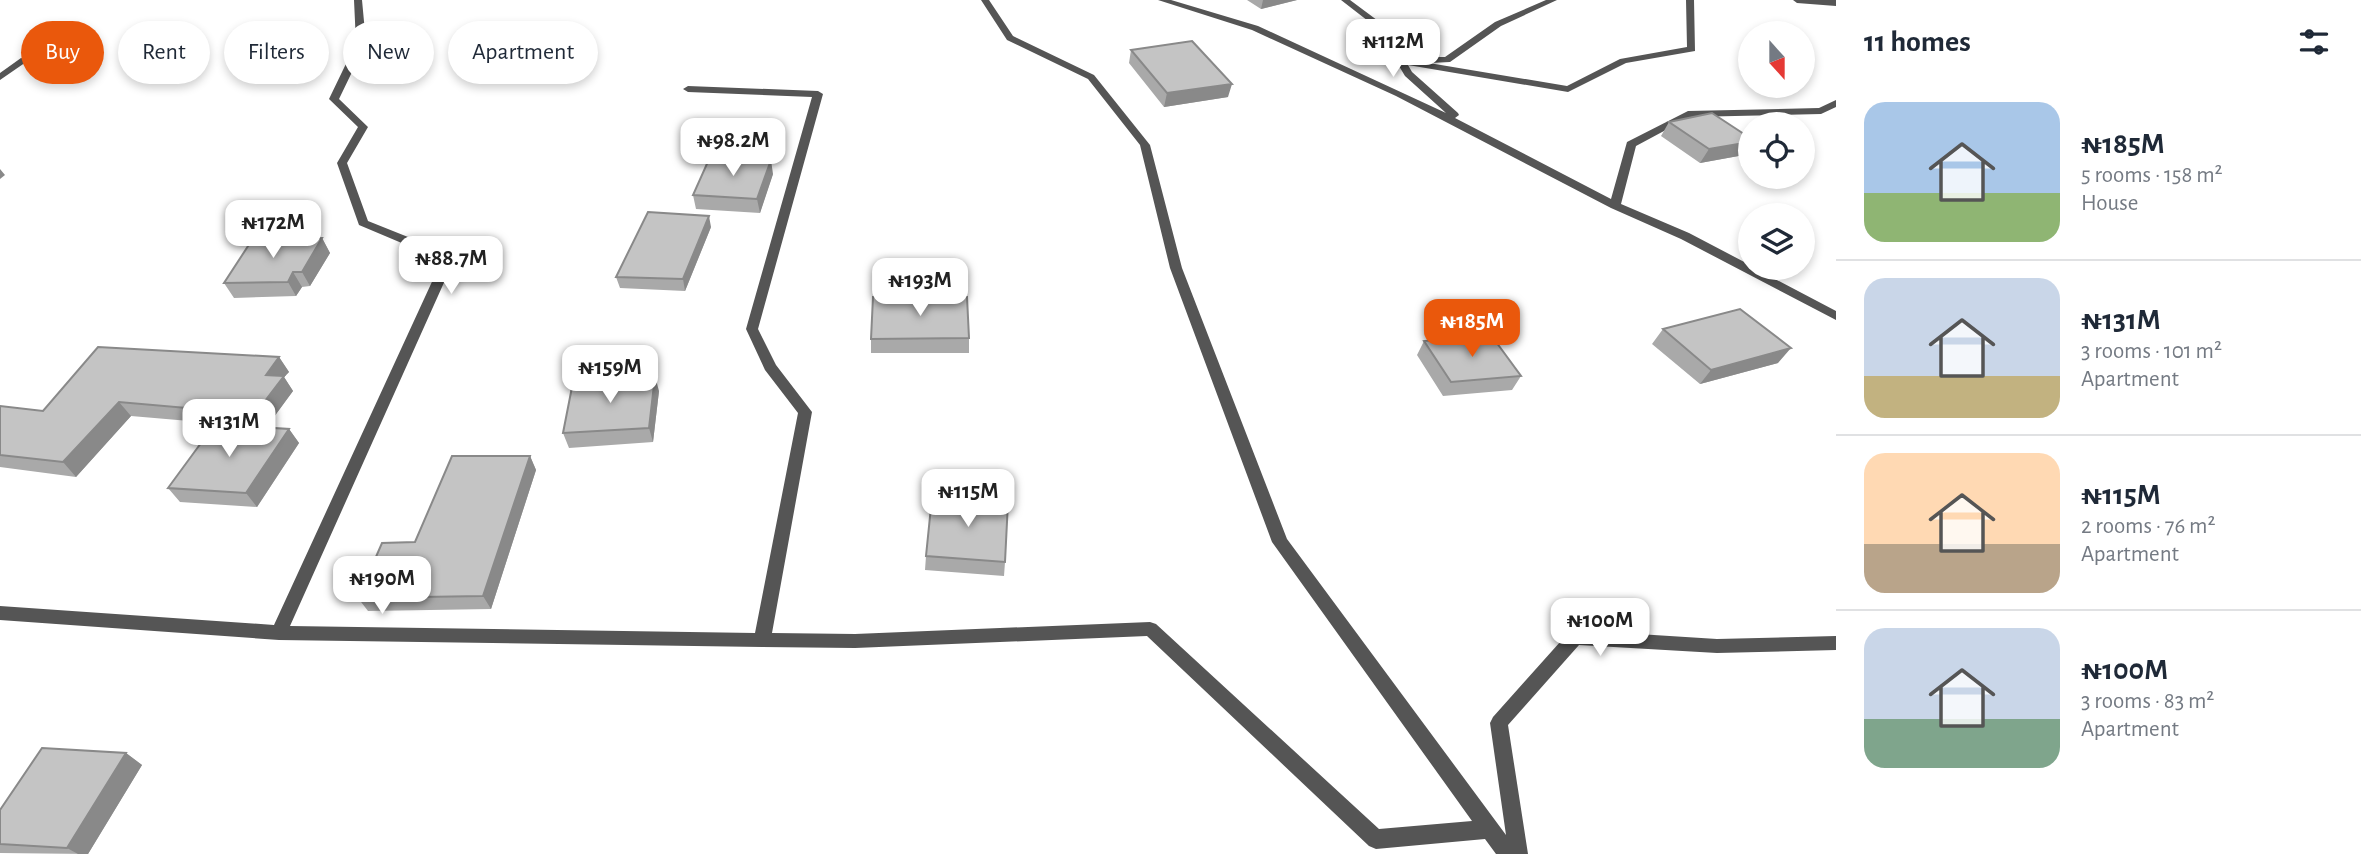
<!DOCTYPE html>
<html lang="en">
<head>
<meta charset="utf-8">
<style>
  :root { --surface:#fff; --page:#f6f6f7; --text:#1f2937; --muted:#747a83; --line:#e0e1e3; --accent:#ea580c }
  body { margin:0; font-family:"Alegreya Sans",sans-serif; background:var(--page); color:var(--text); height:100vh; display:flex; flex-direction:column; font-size:26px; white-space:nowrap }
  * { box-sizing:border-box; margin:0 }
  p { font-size:23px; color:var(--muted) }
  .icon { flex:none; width:38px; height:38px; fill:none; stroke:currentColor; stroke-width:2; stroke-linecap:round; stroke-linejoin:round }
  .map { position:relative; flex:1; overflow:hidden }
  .side { display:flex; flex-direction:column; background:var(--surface); width:525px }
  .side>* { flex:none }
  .top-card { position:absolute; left:21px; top:21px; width:665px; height:63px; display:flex; gap:14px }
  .needle { width:46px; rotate:159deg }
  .fabs { position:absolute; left:1738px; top:21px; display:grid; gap:14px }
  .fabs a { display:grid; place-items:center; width:77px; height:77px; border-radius:50%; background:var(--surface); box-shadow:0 4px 10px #0003; font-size:35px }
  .price { position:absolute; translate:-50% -60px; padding:0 16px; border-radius:14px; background:#fff; color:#222; font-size:23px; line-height:46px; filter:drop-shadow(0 2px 4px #0008) }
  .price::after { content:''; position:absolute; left:50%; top:42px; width:21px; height:16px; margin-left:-10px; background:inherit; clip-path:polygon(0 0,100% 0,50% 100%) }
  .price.active { background:var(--accent); color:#fff }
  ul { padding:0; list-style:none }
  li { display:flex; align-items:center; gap:21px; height:175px; padding:0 28px }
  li+li { border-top:2px solid var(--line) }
  li span { display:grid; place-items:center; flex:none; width:196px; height:140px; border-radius:21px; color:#555 }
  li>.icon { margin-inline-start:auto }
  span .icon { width:84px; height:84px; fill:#fffc; stroke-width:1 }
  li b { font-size:30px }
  h2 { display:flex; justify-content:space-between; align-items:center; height:84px; padding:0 28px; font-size:30px }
  .chip { padding:0 24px; border-radius:32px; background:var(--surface); box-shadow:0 4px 10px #0003; font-size:24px; line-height:63px }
  .chip.active { background:var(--accent); color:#fff }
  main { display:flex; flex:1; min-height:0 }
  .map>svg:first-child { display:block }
</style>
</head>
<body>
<main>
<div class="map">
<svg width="1836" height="854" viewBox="0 0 1836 854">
  <rect width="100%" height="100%" fill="#fff"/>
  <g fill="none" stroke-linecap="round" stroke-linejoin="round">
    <path fill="#555" fill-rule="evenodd" d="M354,0H362L366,43L339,99L368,127L347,163L368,221L453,255L455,258L290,626L755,633L798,413L765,370L746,329L812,97L688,92L683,89L688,86L818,91L823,94L758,329L776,365L812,412L772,633L855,634L1150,622L1156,624L1379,829L1472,821L1272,542L1170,268L1140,145L1088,79L1007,40L981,0H989L1013,36L1094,75L1150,145L1182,268L1287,539L1506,835L1490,723L1493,717L1569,632L1575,630L1717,639L1836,636V650L1717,653L1579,645L1508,725L1528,854H1496L1485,839L1376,849L1369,846L1147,636L855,648L762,647L279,640L0,620V606L274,625L442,260L359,225L337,163L358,127L329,99L356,43Z
      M1158,0H1171L1258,26L1446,113L1405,76L1396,61L1390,38L1341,0H1350L1397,35L1405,59L1567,86L1620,59L1687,47L1686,0H1694L1695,51L1626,63L1568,92L1408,65L1412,72L1458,113L1459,115L1455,118L1611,199L1627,142L1688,111L1819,108L1836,100V107L1821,114L1690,117L1636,146L1621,204L1689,233L1750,265V268H1754L1836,311V320L1681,239L1611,208L1396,96L1252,30Z
      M1546,0H1557L1501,26L1450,62L1430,63L1425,60L1430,57H1445L1495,22Z
      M1793,0H1836V6L1797,3Z
      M21,58L29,60L0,80V73Z"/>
  </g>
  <path fill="#a9a9a9" d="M1247,0H1297L1261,9Z
    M1131,50L1228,97L1164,107L1129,63Z
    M1669,122L1750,138V146L1744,155L1700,163L1661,136Z
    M773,174L760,213L696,209L693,195Z
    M711,227L685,291L620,288L616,277Z
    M322,238L330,253L310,286L302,287L296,296L234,298L224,283Z
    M1663,329L1778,363L1700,384L1652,344Z
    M969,338V353H871V339Z
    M1424,341L1521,376L1512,390L1443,396L1417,355Z
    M279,357L289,372L284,377L293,391L266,427L289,429L299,443L257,507L180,502L168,488L236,425L131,416L76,477L0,467V406L43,411Z
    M659,391L653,442L569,448L563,433Z
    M530,456L536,470L491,609L368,611L358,598L415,542Z
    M926,556L1005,562L1004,576L925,570Z
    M126,753L142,765L88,854L0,853V810Z"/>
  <path fill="#898989" d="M1263,0H1297L1261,9Z
    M1232,84L1228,97L1164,107L1167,93Z
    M1750,142V146L1744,155L1700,163L1709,149Z
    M771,160L773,174L760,213L757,199Z
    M0,169L5,175L0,179Z
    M709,216L711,227L685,291L683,279Z
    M322,238L330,253L310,286L302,272Z
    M293,272L302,287L296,296L288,282Z
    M1791,348L1778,363L1700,384L1711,370Z
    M279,357L289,372L284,377L293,391L266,428L255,414L266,375Z
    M655,376L659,391L653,442L649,428Z
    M119,402L131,416L76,477L63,462Z
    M289,429L299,443L257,507L246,493Z
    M530,456L536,470L491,609L483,596Z
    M126,753L142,765L88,854H78L67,848Z"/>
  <path fill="#c4c4c4" stroke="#898989" stroke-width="2" d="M1192,41L1232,84L1167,93L1131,50Z
    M1712,113L1750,138V142L1709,149L1669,122Z
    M710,157L771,160L757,199L693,195Z
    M648,212L709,216L683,279L616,277Z
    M322,238L302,272H293L288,282L224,283L252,240Z
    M873,297H967L969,338L871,339Z
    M1740,309L1791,348L1711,370L1663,329Z
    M1491,335L1521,376L1451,382L1424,341Z
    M98,347L279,357L266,375L284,376L255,414L119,402L63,462L0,455V406L43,411Z
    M655,376L649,428L563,433L573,382Z
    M215,424L289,429L246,493L168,488Z
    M452,456H530L483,596L358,598L382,543L415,542Z
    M932,497L1008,502L1005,562L926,556Z
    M42,748L126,753L67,848L0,844V810Z"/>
</svg>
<div class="fabs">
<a><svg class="needle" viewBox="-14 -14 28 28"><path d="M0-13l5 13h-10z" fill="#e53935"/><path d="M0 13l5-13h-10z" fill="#747a83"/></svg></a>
<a><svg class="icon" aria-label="locate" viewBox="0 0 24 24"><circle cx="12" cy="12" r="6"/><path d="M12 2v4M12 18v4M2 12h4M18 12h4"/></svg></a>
<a><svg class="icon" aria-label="layers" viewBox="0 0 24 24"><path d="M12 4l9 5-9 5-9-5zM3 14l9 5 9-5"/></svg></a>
</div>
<b class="price" style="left:1393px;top:79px">₦112M</b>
<b class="price" style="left:733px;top:178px">₦98.2M</b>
<b class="price" style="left:273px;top:260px">₦172M</b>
<b class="price" style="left:451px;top:296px">₦88.7M</b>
<b class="price" style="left:920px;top:318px">₦193M</b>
<b class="price active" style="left:1472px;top:359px">₦185M</b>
<b class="price" style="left:610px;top:405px">₦159M</b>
<b class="price" style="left:229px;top:459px">₦131M</b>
<b class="price" style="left:968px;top:529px">₦115M</b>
<b class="price" style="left:382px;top:616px">₦190M</b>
<b class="price" style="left:1600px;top:658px">₦100M</b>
<div class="top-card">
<a class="chip active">Buy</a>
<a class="chip">Rent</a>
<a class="chip">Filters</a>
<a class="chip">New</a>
<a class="chip">Apartment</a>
</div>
</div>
<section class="side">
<h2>11 homes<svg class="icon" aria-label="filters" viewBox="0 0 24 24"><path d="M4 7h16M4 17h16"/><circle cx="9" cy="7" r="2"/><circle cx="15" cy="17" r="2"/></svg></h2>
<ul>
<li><span style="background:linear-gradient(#a9c7e8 65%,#8fb573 0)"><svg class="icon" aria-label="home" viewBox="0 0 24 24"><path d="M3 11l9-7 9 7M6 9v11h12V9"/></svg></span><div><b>₦185M</b><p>5 rooms · 158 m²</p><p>House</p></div></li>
<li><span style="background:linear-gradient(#c9d6e8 70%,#c2b280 0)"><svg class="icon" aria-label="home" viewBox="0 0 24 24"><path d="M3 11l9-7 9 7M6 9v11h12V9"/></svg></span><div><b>₦131M</b><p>3 rooms · 101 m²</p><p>Apartment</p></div></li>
<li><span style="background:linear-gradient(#ffd9b3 65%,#b9a48a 0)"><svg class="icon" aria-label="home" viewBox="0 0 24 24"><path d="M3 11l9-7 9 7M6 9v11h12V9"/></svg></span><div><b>₦115M</b><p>2 rooms · 76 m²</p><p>Apartment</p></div></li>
<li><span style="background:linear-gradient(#c9d6e8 65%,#7fa58c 0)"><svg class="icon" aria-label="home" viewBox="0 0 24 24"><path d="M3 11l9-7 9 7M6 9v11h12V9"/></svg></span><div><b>₦100M</b><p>3 rooms · 83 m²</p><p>Apartment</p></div></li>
</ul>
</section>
</main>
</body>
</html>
